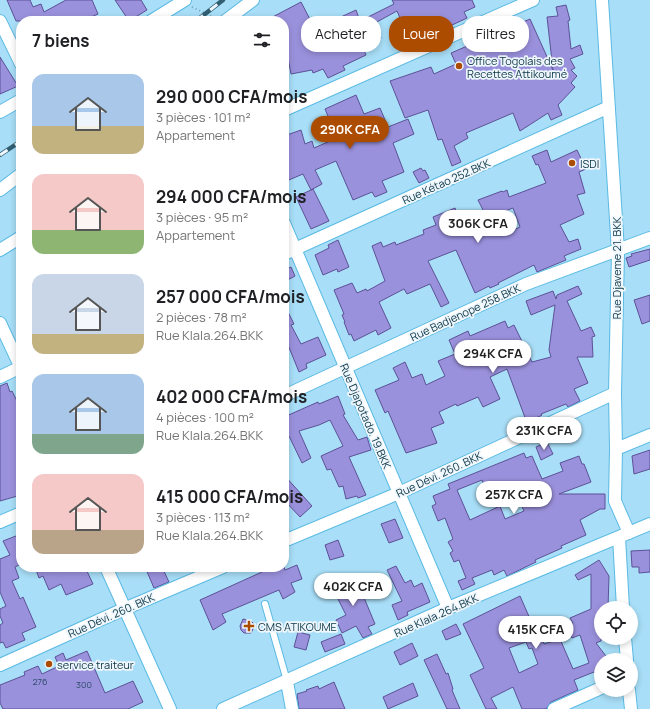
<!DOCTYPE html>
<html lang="fr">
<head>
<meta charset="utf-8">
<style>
  :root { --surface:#fff; --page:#f6f6f6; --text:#202124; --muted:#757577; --accent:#ac4c00 }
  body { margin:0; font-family:Manrope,sans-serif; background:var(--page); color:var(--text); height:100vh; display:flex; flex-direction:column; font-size:15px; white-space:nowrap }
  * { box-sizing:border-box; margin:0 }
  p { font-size:13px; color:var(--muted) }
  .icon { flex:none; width:22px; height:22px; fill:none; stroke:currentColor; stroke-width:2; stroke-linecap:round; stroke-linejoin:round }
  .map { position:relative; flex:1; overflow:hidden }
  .panel { position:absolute; left:16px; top:16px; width:273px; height:556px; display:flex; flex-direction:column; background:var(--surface); border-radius:16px; box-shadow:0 2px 6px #0003 }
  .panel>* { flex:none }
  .hud { position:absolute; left:301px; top:16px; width:289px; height:36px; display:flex; gap:8px }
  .fabs { position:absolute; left:594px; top:601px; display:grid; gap:8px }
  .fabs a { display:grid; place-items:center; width:44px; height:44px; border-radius:50%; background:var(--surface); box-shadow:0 2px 6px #0003; font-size:20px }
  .price { position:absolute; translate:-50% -34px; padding:0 9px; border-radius:14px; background:#fff; color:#222; font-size:13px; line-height:26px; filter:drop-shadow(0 1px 2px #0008) }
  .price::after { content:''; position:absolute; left:50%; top:24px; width:12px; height:9px; margin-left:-6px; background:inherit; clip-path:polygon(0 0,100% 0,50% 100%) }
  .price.active { background:var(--accent); color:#fff }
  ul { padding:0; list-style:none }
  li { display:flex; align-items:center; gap:12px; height:100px; padding:0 16px }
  li span { display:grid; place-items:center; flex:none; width:112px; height:80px; border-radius:12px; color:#555 }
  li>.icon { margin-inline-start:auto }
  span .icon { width:48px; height:48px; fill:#fffc; stroke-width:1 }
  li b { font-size:17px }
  h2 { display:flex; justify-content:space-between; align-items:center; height:48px; padding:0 16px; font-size:17px }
  .chip { padding:0 14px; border-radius:16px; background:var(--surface); box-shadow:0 2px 6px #0003; font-size:14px; line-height:36px }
  .chip.active { background:var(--accent); color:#fff }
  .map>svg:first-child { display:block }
</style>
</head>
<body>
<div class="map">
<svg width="650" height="709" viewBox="0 0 650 709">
  <rect width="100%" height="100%" fill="#a8def7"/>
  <path fill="#9a91dc" stroke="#5c5197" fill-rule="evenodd" d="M7,0H30L33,7L41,4L44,12L66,0H92L98,14L82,21H16Z
    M115,0H141L147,10L129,21Z
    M392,0H472L475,7L464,12L467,18L450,26L449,25L427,33L428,35L418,39L417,36L409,39L397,11L375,23L381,38L362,46L366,55L343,66L345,70L328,78L323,69L313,73L312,70L291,74L286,47L284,48V21H265L301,2L315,29L356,10L360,21L394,4Z
    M566,5L570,20L568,21L571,49L580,45L583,54L570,59L575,68L571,70L577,76L571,83L575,87L558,105L562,115L551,120L548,113L520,131L513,113L466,133L468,138L454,146L461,162L452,166L442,139L438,140L428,110L405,118L390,81L431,67L434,74L456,64L451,53L530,19L553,70L547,17L558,16L556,7Z
    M0,57L18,86L0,94Z
    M356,95L364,114L380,108L388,127L408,119L414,134L393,143L404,172L382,181L387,192L375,197L372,192L353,200L336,161L315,170L322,184L311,190L303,174L284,182V136L301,130L305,144L312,141L314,148L337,138L325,109Z
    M547,150L551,162L577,150L586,169L579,172L585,193L577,195L584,214L560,225L569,242L578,239L581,249L564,256L566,260L537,272L534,265L498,283L499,284L490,288L489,286L475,293L456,250L428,261L449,303L441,307L430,284L407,294L404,289L379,302L391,328L378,335L376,330L354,341L351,334L349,335L344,322H345L342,315L344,314L334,290L352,283L357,293L366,289L367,291L385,281L372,246L381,242L383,247L395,242L396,245L424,234L423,230L436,225L433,217L455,208L460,221L484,212L478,200L502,191L503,192L507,190L509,197L546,183L538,164L536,165L532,156ZM513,208L520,227L501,236L492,216Z
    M421,168L423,171L425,170L429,178L419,183L413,172Z
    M313,189L329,221L311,229L296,197Z
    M338,240L349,267L338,272L337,269L323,275L315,255L329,248L328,245Z
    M650,249V260L629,267L626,258L632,256L631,254Z
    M291,267L295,276L284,282V270Z
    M578,286L582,294L567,301L581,331L591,327L595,336L592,337L593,357H577L588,383L574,389L580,401L568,407L566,404L541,414L542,415L527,423L507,369L490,377L500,399L483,407L478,397L457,406L456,404L439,412L444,423L431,428L437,443L406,453L388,411L385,413L375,390L399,380L393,368L405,362L412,378L422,374L426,385L445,376L438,361L455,354L449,340L468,331L470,336L505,321L508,328L514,325L532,362L551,357L549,350L555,305L531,315L526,301L553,291L556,299L557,295Z
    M650,295V321L642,324L634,300Z
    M284,304L294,324L291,325L301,344L318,337L326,355L306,364L307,368L299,372L284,335Z
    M7,383L10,392L12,391L19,405L21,403V495L0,501V386Z
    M338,396L345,414L343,415L358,440L367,437L371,450L349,457L366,495L358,498L357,496L346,499L343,486L339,487L331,469L327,470L321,456L343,446L330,420L319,425L299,431L311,458L302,463L289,436L284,438V417L318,402L319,404Z
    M547,442L553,454L541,460L536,447Z
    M650,450V469L634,474L632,456Z
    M524,453L526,458L532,456L542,479L563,471L560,463L579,456L582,464H584L591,482L559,494H605V509H600L580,520L586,535L561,546L562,548L535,560L536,562L507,576L504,570L494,575L492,570L472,578L475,584L462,590L458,581L466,578L459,560L454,562L450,553L453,551L448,542L453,539L445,518L438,521L432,506L436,504L433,496L450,489L448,484ZM482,480L487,493L511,482L524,511L505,519L500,506L470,520L457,490Z
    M284,475L312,506L300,517L284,500Z
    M395,519L403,538L389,543L381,524Z
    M21,534V564L15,567L19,578L12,581L20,599L23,597L36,627L22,633L25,640L6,648L3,642L0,643V625L3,623L0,616V609L6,606L0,592V559L10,555L3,541Z
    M338,540L344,556L330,560L325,545Z
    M650,550V572L639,573V567H632L631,551Z
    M599,560L609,576L608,608H601V641L596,643L609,660H601V681H598L594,672L574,680L578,690L551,702L546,709H522L513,687L491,698L497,709H486L470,675L484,668L463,624L520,596L538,637L541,636L544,644L560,639L573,669L589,663L580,635L572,638L568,625L573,623L570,618L591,609V574L578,580L575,575ZM526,642L529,649L532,648L538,664L519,673L509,648Z
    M297,565L302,579L291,583L295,592L283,599L279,590L222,614L226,622L213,630L200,600L273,567H284L285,570Z
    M396,566L405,583L411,580L414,587L422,583L430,602L407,612L408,615L398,620L392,605L402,601L387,570Z
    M35,567H85L93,584L66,595L61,584L49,590L43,576L39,578Z
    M145,567H162L169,582L154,588Z
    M355,576L375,624L368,627L372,634L363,638L356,626L342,633L336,620L346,615L331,585Z
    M243,619L251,621L254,624V627L251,633H244L241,630L240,626Z
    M456,624L461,634L446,640L442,631Z
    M298,632L310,635L306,650L294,647Z
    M341,634L345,644L325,652L321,642Z
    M412,643L418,656L400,665L394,652Z
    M87,651L105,693L133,681L143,702L128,709H3L0,703V685L25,675L24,672L38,666L42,674L59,666L55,657L63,653L66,660Z
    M437,654L446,674L448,673L453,689L452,690L460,709H447L424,660Z
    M334,682L345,709H299L297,694L307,691L306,690L318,686L319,689Z
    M413,683L418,696L388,709L383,697Z"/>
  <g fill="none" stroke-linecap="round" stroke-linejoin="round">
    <defs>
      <path id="lane" d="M265,604L287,681"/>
      <path id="street" d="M602,0L618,251L615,393L616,449L615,501L629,533
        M0,21L21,64
        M151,21L185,0
        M225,21L253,0
        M284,110L533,0
        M0,112L21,100
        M0,190L21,174
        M284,223L448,608
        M0,250L21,237
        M284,254L609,107
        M0,323L21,368
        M0,377L21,367
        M284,396L526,284L650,238
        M616,449L650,435
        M0,522L21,513
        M619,537L623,608
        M284,541L399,493L615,393
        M106,567L170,709
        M625,638L627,660
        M0,665L124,609L223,567
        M287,682L292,709
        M629,690L631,709
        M223,709L448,608L650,524
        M554,709L601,688"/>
    </defs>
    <use href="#lane" stroke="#59bae3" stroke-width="8"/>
    <use href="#street" stroke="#59bae3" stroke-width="14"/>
    <path stroke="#74a6bc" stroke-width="2" stroke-dasharray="1 3" stroke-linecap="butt" d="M192,7L215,18"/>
    <use href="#lane" stroke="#fff" stroke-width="6"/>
    <use href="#street" stroke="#fff" stroke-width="12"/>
    <defs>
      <path id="rail" d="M196,21L223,0
        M0,155L21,141"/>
    </defs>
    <use href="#rail" stroke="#315f72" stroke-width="4.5"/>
    <use href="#rail" stroke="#eff7fc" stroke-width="3" stroke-dasharray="9" stroke-linecap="butt"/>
  </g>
  <g fill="#ac4c00" stroke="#eff7fc" stroke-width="1.5">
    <circle cx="459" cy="66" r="4"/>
    <circle cx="572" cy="163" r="4"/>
    <path d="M247 620h4v4h4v4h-4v4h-4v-4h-4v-4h4z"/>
    <circle cx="49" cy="664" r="4"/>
  </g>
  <g text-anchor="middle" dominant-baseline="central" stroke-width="3.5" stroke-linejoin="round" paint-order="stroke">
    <g font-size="9" fill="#2f4d6c">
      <text x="40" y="681">276</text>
      <text x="84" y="684">300</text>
    </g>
    <g font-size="11" fill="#0b3647" stroke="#eff7fc" text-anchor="start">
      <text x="467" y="60">Office Togolais des<tspan x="467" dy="13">Recettes Attikoumé</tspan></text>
      <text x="580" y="163">ISDI</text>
      <text x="258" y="626">CMS ATIKOUME</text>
      <text x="57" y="664">service traiteur</text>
    </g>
    <g font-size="11" fill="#0b3647" stroke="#eff7fc">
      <text transform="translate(446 181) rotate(-24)">Rue Kétao 252.BKK</text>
      <text transform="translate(616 268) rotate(-90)">Rue Djaveme 21. BKK</text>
      <text transform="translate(465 312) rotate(-25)">Rue Badjenope 258.BKK</text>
      <text transform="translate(366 416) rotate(67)">Rue Djapotado. 19.BKK</text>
      <text transform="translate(439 474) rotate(-25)">Rue Dévi. 260. BKK</text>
      <text transform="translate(111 615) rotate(-24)">Rue Dévi. 260. BKK</text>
      <text transform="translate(436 615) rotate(-24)">Rue Klala.264.BKK</text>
    </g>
  </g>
</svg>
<div class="fabs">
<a><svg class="icon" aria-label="locate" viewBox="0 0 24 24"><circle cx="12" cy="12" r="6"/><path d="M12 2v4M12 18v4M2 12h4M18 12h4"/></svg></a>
<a><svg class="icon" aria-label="layers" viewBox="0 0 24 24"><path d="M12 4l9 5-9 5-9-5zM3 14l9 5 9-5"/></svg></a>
</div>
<b class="price active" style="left:350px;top:150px">290K CFA</b>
<b class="price" style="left:478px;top:244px">306K CFA</b>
<b class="price" style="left:493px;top:374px">294K CFA</b>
<b class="price" style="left:544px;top:451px">231K CFA</b>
<b class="price" style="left:514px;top:515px">257K CFA</b>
<b class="price" style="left:353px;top:607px">402K CFA</b>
<b class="price" style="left:536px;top:650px">415K CFA</b>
<div class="hud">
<a class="chip">Acheter</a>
<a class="chip active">Louer</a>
<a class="chip">Filtres</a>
</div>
<section class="panel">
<h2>7 biens<svg class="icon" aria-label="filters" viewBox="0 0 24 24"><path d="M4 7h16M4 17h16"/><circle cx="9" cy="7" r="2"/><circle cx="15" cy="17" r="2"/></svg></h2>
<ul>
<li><span style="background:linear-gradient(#a9c7e8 65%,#c2b280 0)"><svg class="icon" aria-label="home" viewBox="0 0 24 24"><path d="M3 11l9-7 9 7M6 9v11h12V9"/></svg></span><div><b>290 000 CFA/mois</b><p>3 pièces · 101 m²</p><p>Appartement</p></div></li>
<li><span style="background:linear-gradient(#f6c9c9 70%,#8fb573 0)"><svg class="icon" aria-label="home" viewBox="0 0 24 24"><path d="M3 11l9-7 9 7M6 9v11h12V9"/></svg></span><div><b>294 000 CFA/mois</b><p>3 pièces · 95 m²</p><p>Appartement</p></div></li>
<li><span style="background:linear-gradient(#c9d6e8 75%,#c2b280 0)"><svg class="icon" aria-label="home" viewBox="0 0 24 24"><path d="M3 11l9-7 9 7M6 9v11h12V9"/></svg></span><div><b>257 000 CFA/mois</b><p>2 pièces · 78 m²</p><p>Rue Klala.264.BKK</p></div></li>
<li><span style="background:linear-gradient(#a9c7e8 75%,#7fa58c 0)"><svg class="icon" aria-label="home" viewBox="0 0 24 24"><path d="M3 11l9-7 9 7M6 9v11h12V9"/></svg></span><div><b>402 000 CFA/mois</b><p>4 pièces · 100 m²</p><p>Rue Klala.264.BKK</p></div></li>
<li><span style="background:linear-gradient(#f6c9c9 70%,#b9a48a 0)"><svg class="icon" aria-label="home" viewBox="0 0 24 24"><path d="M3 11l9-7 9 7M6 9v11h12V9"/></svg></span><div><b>415 000 CFA/mois</b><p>3 pièces · 113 m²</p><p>Rue Klala.264.BKK</p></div></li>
</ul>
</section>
</div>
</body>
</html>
